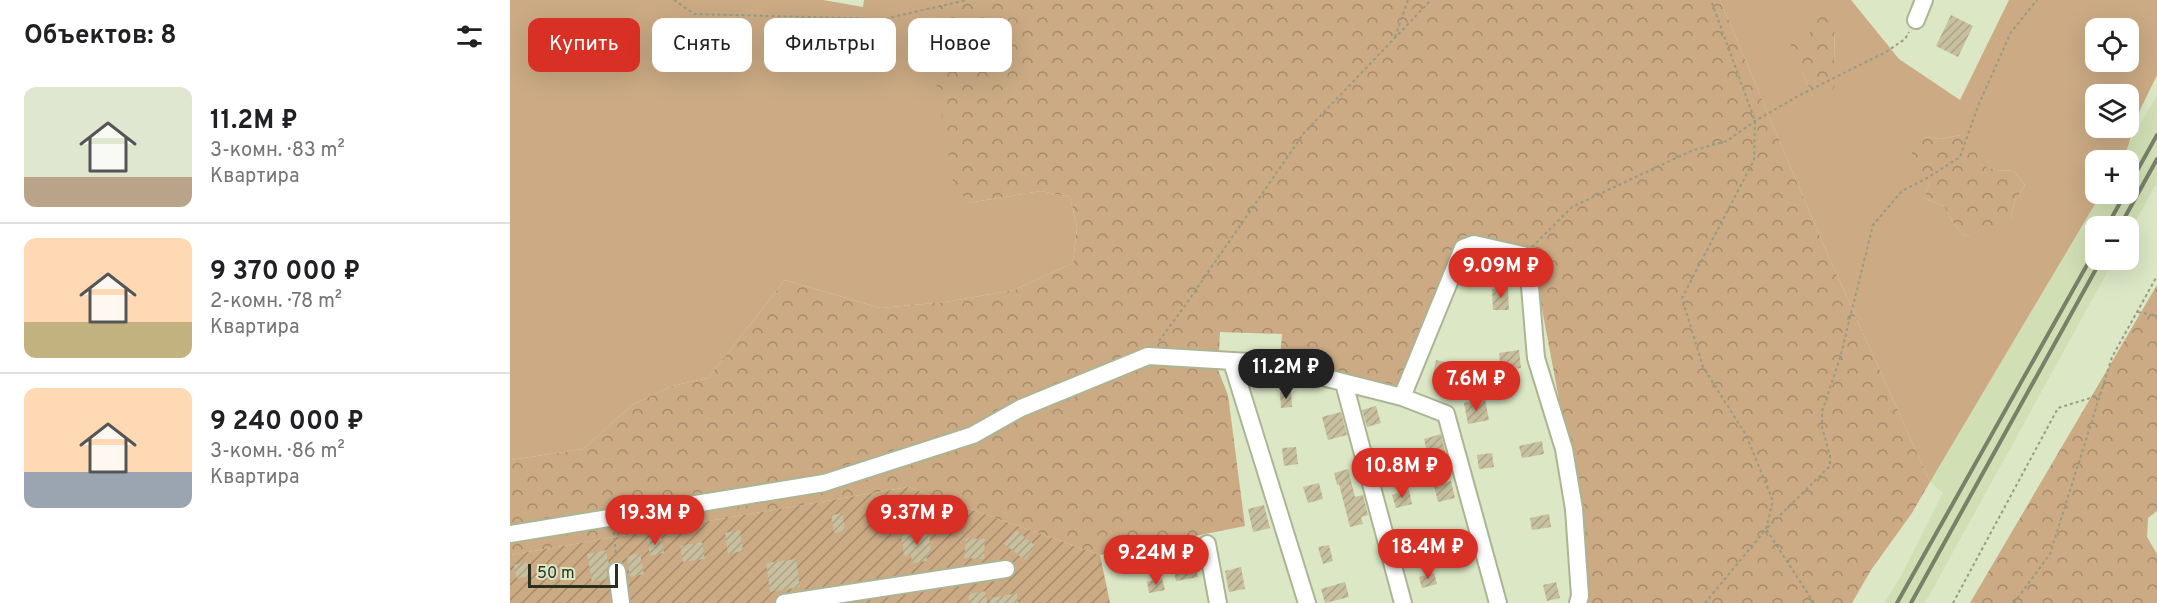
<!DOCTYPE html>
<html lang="ru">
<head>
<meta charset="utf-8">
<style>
  :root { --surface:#fff; --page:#f6f6f6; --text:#202124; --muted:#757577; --line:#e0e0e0; --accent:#d93025 }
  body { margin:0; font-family:Overpass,sans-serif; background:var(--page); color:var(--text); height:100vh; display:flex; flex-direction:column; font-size:22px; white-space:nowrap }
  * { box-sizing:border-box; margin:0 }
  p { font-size:20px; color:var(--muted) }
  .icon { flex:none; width:33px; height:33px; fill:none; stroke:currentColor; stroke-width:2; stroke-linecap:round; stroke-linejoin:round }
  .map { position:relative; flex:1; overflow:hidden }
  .panel { display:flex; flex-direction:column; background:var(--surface); width:510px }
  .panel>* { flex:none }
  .banner { position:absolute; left:18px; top:18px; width:570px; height:54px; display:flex; gap:12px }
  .fabs { position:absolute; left:1575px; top:18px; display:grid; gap:12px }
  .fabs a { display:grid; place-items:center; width:54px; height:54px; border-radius:12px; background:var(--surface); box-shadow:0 6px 24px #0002; font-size:30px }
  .scale { position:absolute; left:18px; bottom:15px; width:90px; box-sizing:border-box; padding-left:6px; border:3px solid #2b2f22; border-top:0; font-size:16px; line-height:21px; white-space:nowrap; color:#2b2f22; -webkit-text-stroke:4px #dbe7c5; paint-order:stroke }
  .price { position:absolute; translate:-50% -51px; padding:0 14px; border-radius:21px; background:var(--accent); color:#fff; font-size:20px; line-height:39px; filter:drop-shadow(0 2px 3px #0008) }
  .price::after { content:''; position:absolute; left:50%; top:36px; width:18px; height:14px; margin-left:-9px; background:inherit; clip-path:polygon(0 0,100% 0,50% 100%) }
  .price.selected { background:#222; color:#fff }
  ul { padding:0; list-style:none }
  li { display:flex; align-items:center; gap:18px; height:150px; padding:0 24px }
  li+li { border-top:2px solid var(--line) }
  li span { display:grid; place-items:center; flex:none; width:168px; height:120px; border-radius:12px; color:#555 }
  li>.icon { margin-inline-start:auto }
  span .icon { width:72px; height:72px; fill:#fffc; stroke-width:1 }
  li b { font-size:26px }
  h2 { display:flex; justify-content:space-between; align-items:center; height:72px; padding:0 24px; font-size:26px }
  .pill { padding:0 21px; border-radius:12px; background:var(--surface); box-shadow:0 6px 24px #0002; font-size:21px; line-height:54px }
  .pill.selected { background:var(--accent); color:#fff }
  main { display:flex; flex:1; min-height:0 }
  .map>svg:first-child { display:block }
</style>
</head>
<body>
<main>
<section class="panel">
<h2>Объектов: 8<svg class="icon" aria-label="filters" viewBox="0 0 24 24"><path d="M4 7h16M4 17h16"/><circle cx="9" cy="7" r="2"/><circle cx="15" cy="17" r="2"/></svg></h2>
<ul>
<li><span style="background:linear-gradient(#dfe7d0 75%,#b9a48a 0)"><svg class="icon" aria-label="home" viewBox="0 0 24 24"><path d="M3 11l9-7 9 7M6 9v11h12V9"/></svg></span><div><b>11.2M ₽</b><p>3-комн. · 83 m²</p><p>Квартира</p></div></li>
<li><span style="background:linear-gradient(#ffd9b3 70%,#c2b280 0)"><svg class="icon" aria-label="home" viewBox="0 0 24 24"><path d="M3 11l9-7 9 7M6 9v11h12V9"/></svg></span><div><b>9 370 000 ₽</b><p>2-комн. · 78 m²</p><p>Квартира</p></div></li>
<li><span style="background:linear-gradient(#ffd9b3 70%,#9aa5b1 0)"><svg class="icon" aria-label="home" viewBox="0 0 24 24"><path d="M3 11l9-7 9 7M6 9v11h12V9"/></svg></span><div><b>9 240 000 ₽</b><p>3-комн. · 86 m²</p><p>Квартира</p></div></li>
</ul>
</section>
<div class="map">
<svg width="1647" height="603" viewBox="0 0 1647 603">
  <defs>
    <pattern id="forest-crowns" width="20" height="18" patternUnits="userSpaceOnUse" patternTransform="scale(1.5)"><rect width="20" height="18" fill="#cbaa84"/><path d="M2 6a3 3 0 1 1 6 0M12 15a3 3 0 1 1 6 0" fill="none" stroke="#a58b6c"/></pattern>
    <pattern id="garden-furrows" width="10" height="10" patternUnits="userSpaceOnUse" patternTransform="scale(1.5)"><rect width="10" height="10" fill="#cbaa84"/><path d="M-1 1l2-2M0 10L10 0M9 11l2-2" fill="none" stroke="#a58b6c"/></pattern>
    <pattern id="building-hatch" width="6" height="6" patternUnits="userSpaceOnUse" patternTransform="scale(1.5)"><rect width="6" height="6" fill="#c7bf9d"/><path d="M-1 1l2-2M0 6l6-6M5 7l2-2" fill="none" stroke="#aba487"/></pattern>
  </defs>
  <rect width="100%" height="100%" fill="#dbe7c5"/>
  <path fill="#d1dfb5" d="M1647,95V182L1619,233L1618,226H1586V260H1604L1415,603H1374L1390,578L1433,493L1420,482L1591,194H1618V160H1610Z"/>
  <path fill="#cbaa84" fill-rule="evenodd" d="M0,0H313L353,7L354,0H435L430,7L458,203L531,191L560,197L567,227L563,263L504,290L436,302L370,308L275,280L198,378L162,386L122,405L73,449L0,460Z
    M1210,0H1341L1389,59L1450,100L1499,0H1647V75L1630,110L1617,149L1610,160H1586V194H1591L1420,482L1314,246ZM1325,26L1324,61L1303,97L1293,73L1299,39ZM1586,28H1618V62H1586ZM1586,94H1618V128H1586ZM1450,135L1468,164L1485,170L1504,171L1515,185L1505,201L1501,218L1455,236L1443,223L1434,206L1414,198L1420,182L1413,137L1431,139Z"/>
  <path fill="url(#forest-crowns)" d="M435,0H1210L1314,246L1420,482L1402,513L1361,570L1342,603H1075L1071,516L1022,256L1010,245L955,236L889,387L770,358L772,334L710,332L708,370L718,395L735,526L590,555L398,487L0,555V460L73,449L122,405L162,386L198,378L275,280L370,308L436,302L504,290L563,263L567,227L560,197L531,191L458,203L443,181L418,34L430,7Z
    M1316,10L1325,26L1324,61L1330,78L1320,93L1303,97L1293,73L1279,62L1281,43L1299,39L1302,20Z
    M1450,135L1465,147L1469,164L1485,170L1504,171L1515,185L1505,201L1501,218L1489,232L1471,230L1455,236L1443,223L1434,206L1414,198L1420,182L1408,168L1401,151L1413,137L1431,139Z
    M1647,285V511L1638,518L1637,537L1647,554V603H1460Z"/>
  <path fill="url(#garden-furrows)" d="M398,487L590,555L600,603H0V555Z"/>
  <path fill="url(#building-hatch)" d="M1441,15L1463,26L1448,57L1426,46Z
    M998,288L999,310H983L982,289Z
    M1009,350L1011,368L991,371L989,353Z
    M926,360L944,364L940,380L923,376Z
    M781,391L782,407L771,408L770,392Z
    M975,399L979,420L958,424L954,403Z
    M866,406L871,423L857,427L852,410Z
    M831,412L837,435L818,440L812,417Z
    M931,434L935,451L918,456L914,439Z
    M1032,441L1034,454L1012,458L1009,446Z
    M786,447L788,464L774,466L772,448Z
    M982,453L984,467L969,469L967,455Z
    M838,469L845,497L853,495L858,515L851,517L853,524L840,527L829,484L827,485L824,473Z
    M941,481L945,498L928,502L924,486Z
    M809,483L813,499L798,503L793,487Z
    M899,490L902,504L886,508L882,495Z
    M754,505L760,528L743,532L738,509Z
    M333,513L335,531L324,533L321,515Z
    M1039,514L1041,527L1022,530L1020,518Z
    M230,530L233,551L218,554L215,533Z
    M506,530L526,546L515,560L494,544Z
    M419,531L421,553L416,554L417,561L402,563L401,555L394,556L391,534Z
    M151,536L154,553L140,556L137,538Z
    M456,538L475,539L474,559L454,558Z
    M192,542L195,559L173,562L170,546Z
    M819,545L823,561L813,564L808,547Z
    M96,550L99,565L97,579L82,582L77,554Z
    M130,553L134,574L120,577L117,556Z
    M684,557L688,577L666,581L662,561Z
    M286,559L290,587L260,592L256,563Z
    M17,562L21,575L7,579L4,565Z
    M731,567L735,589L719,592L715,571Z
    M924,573L927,584L912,588L909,577Z
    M652,578L655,590L639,593L637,582Z
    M835,582L839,597L815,603L811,589Z
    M1046,582L1050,598L1037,601L1033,585Z
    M475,591L477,603H459L458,594Z
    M507,593L508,603H480V598Z"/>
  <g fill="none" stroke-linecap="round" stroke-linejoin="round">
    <defs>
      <path id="minor" d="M1406,20L1414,0
        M722,362L797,603
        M834,383L893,603
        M892,397L953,248L964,244L1013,255L1019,275L1026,358L1054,449L1064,509L1070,596L1068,603
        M0,534L314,483L463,435L511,408L638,356L757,363L892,397L936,414L988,603
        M697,544L708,603
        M107,571L111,603
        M274,603L496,569"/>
    </defs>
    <use href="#minor" stroke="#abb594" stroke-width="20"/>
    <path stroke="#949d84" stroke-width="2" stroke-dasharray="3 3" stroke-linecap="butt" d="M164,0L184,14L374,19L457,0
      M885,37L898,0
      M1022,247L1062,207L1181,151L1217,141L1245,121L1288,96L1376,52L1395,39L1399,32
      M1628,312L1647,316
      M649,341L674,307L794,133L921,0
      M104,532L106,556
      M1195,603L1256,529L1263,501L1236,435L1193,367L1172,298L1244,160L1245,121L1201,0
      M1304,603L1256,529L1320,466V456L1312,427V412L1330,358L1363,225L1392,191L1417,178L1450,157L1468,106L1501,32L1527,0
      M1443,603L1548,408L1590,395
      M1504,603L1540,554L1602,357L1647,276"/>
    <use href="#minor" stroke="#fff" stroke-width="16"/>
    <path stroke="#78806a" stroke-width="4" d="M1618,187L1647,135
      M1597,226L1615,194
      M1610,226L1647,159
      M1387,603L1586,249
      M1401,603L1591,260"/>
  </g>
</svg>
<div class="fabs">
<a><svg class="icon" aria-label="locate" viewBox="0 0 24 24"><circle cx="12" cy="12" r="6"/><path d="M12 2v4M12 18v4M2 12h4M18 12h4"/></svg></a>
<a><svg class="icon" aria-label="layers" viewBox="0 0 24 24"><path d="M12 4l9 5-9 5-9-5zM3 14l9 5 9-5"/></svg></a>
<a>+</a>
<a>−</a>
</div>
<div class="scale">50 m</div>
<b class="price" style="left:991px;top:299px">9.09M ₽</b>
<b class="price selected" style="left:776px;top:400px">11.2M ₽</b>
<b class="price" style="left:966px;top:412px">7.6M ₽</b>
<b class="price" style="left:892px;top:499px">10.8M ₽</b>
<b class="price" style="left:145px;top:546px">19.3M ₽</b>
<b class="price" style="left:407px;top:546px">9.37M ₽</b>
<b class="price" style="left:918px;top:580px">18.4M ₽</b>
<b class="price" style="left:646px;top:586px">9.24M ₽</b>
<div class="banner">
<a class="pill selected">Купить</a>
<a class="pill">Снять</a>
<a class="pill">Фильтры</a>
<a class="pill">Новое</a>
</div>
</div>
</main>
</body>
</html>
